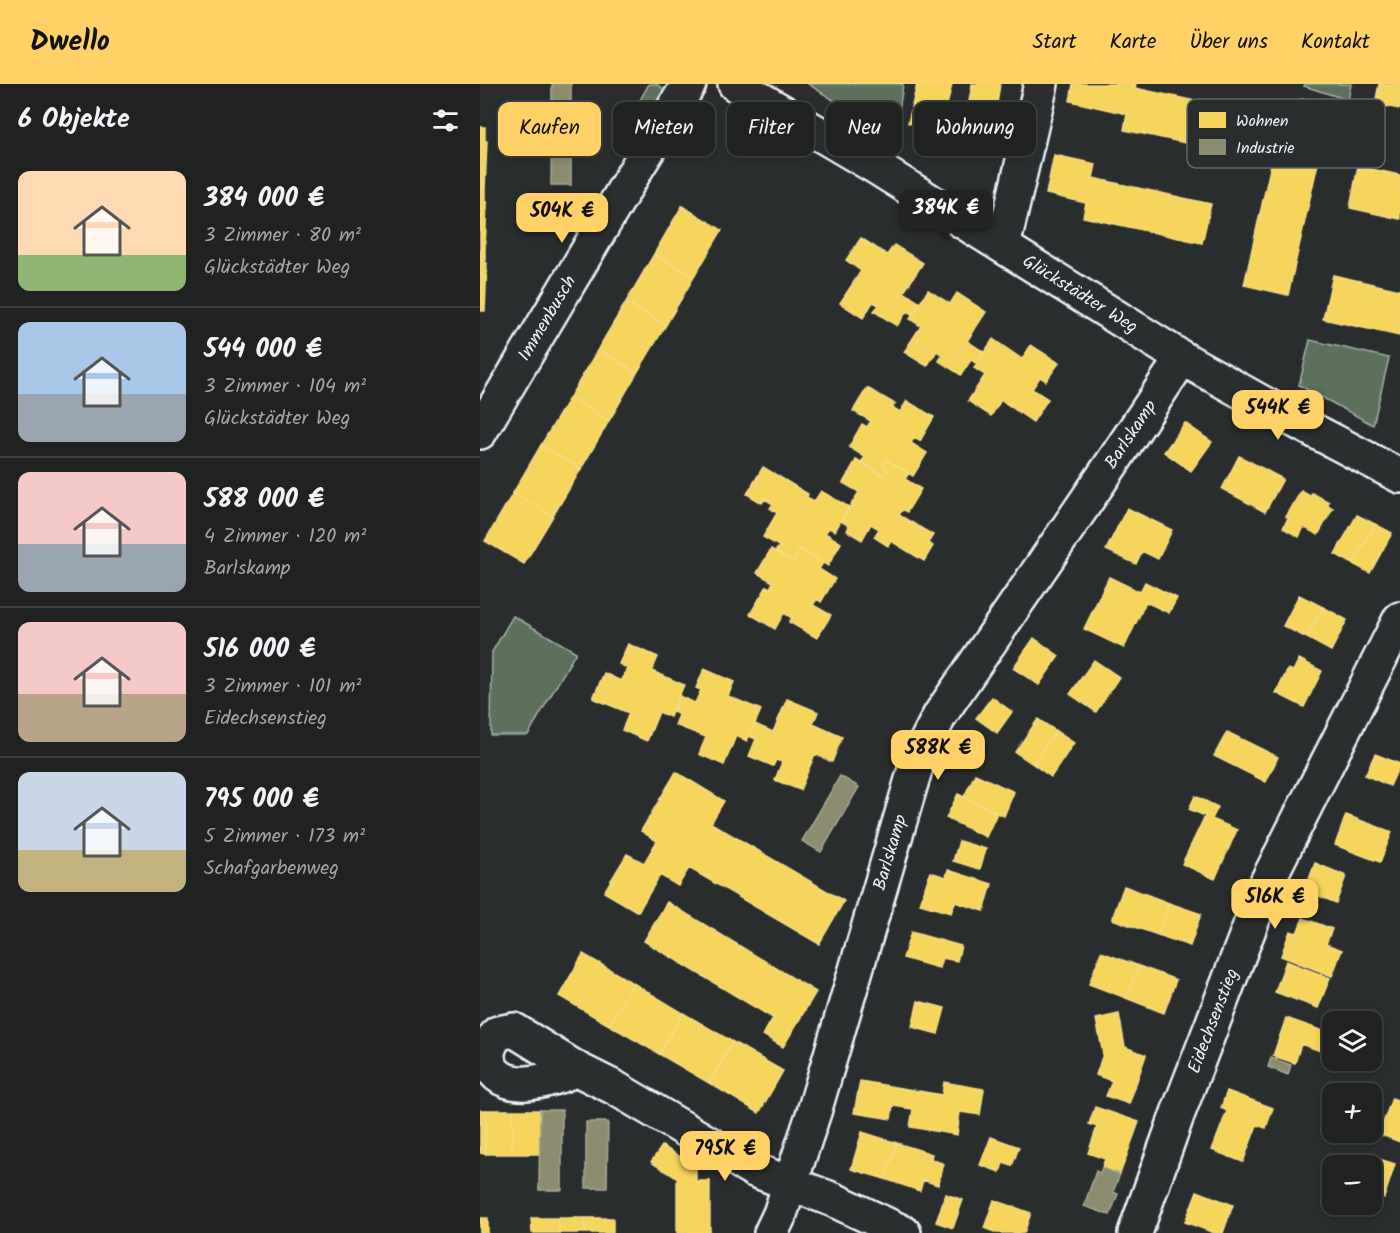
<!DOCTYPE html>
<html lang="de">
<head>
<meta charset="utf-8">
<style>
  :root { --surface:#202222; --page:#2d2f2f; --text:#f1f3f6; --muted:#a2a4a5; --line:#3d3f40; --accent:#ffd166 }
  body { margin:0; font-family:Kalam,sans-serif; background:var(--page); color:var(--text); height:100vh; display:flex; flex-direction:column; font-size:22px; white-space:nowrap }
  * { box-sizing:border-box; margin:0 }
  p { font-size:20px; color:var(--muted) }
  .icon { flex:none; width:33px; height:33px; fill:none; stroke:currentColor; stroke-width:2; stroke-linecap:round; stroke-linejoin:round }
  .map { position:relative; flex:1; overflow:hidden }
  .panel { display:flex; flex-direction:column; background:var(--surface); width:480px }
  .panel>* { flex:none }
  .hud { position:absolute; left:18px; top:18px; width:570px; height:54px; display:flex; gap:12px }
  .controls { position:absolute; left:842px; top:927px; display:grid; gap:12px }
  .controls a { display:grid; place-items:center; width:60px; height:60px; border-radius:12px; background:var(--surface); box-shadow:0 3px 9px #0003,0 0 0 2px var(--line); font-size:30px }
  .price { position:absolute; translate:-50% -51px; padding:0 14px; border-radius:12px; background:var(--accent); color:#111; font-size:20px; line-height:39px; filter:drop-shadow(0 2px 3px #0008) }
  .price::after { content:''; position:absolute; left:50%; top:36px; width:18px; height:14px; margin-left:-9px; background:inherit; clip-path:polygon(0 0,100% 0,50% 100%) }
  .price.current { background:#222; color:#fff }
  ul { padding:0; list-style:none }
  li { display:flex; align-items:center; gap:18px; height:150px; padding:0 18px }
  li+li { border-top:2px solid var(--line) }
  li span { display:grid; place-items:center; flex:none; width:168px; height:120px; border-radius:12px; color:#555 }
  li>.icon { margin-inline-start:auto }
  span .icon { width:72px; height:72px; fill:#fffc; stroke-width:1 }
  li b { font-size:26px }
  h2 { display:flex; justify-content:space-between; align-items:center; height:72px; padding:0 18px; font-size:26px }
  .tag { padding:0 21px; border-radius:12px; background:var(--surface); box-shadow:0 3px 9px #0003,0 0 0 2px var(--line); font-size:21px; line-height:54px }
  .tag.current { background:var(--accent); color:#111 }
  header { display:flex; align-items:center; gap:36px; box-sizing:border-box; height:84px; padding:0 30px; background:var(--accent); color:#111 }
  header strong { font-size:28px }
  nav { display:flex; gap:33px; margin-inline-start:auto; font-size:21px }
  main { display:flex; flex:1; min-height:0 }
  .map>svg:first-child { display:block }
</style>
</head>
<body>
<header>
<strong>Dwello</strong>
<nav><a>Start</a><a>Karte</a><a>Über uns</a><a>Kontakt</a></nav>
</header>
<main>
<section class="panel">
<h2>6 Objekte<svg class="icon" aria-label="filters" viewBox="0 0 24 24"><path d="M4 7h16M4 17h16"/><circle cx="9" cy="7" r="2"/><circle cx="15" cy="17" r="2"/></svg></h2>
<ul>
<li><span style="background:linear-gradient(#ffd9b3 70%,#8fb573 0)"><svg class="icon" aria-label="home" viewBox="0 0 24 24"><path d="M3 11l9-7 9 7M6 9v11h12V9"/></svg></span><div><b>384 000 €</b><p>3 Zimmer · 80 m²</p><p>Glückstädter Weg</p></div></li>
<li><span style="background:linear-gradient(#a9c7e8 60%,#9aa5b1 0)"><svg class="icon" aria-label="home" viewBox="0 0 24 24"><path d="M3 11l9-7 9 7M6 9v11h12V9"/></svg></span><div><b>544 000 €</b><p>3 Zimmer · 104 m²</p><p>Glückstädter Weg</p></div></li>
<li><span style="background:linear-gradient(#f6c9c9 60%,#9aa5b1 0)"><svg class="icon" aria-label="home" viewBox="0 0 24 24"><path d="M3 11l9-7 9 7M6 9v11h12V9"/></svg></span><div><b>588 000 €</b><p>4 Zimmer · 120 m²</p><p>Barlskamp</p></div></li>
<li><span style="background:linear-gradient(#f6c9c9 60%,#b9a48a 0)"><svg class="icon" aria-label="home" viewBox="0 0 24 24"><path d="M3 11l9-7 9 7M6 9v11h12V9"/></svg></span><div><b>516 000 €</b><p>3 Zimmer · 101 m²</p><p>Eidechsenstieg</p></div></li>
<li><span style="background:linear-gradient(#c9d6e8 65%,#c2b280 0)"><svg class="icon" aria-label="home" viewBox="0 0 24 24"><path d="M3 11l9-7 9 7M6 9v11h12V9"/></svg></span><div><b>795 000 €</b><p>5 Zimmer · 173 m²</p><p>Schafgarbenweg</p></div></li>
</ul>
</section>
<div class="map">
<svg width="920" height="1149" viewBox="0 0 920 1149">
  <rect width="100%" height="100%" fill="#2a2d2e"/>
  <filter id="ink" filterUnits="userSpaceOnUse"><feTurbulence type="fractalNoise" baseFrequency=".0167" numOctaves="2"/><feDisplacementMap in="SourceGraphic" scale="12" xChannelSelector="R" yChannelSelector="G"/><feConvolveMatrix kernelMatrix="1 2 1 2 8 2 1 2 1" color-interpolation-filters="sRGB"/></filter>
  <g filter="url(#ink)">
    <path fill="#5c705b" stroke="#a2b0aa" stroke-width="1.5" d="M169,0H176L183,4L179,21L170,37H148Z
      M328,0H423L415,55Z
      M825,0H871L868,16L824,2Z
      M830,256L909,274L893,341L819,301Z
      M33,532L96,568L48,651H11L12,568Z"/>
    <path fill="#f6d55c" stroke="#f2dd8b" stroke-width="1.5" d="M437,0H472L461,47L428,39Z
      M492,0H520L515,33L487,29Z
      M593,0H656L655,4L748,24L739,66L644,46L647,30L590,17Z
      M899,0H920V25L895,20Z
      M821,15L867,25L862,47L846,44L808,211L764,201L802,31L817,35Z
      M0,43H5V57H7L5,105H0Z
      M574,71L616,80L613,94L731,120L722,159L603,133L606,119L566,110Z
      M878,82L920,91V135L870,124Z
      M0,105H5V118H7L5,165H0Z
      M202,122L242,146L214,193L174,170Z
      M381,154L407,171L414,161L443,179L424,208L440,219L433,231L427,227L417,242L394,227L399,221L393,218L383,234L360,219L381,187L366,176Z
      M0,165H5V179H7L5,227H0Z
      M174,170L214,193L186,241L146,218Z
      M853,191L920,206V252L843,235Z
      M448,206L470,220L477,209L506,228L487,257L504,268L497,280L491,276L481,291L459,277L462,271L457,267L447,282L424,268L441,242L430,235Z
      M146,218L186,241L157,289L118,265Z
      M513,255L542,275L551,261L579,279L566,297L560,293L552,305L568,315L553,338L521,316L511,332L488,317L505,291L494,284Z
      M118,265L157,289L129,337L90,313Z
      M387,304L415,320L412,323L420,328L427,317L454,333L440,357L434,354L431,359L447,369L433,392L406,376L403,381L408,385L404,392L381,378L385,373L369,363L382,340L387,343L391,337L373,327Z
      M90,313L129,337L101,385L61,361Z
      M705,339L732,358L711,387L684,368Z
      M61,361L101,385L73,432L33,409Z
      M759,372L803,395L785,428L742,405Z
      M376,376L404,392L408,385L403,381L406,376L429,389L425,395L441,405L427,428L423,425L419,431L453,451L448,459L453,462L444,477L411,457L408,462L394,453L399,445L391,440L382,456L367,447L369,442L361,437L379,408L363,399Z
      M283,383L328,410L327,413L334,418L341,407L369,423L355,447L349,444L345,449L361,459L348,482L320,465L313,478L295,468L299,462L283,453L297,429L290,424L293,420L285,415L282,419L267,410Z
      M821,407L830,412L832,409L849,418L847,421L853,424L838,451L824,443L819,453L803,444L808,434L806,433Z
      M33,409L73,432L44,480L5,457Z
      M647,424L692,446L678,475L662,467L656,480L626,466Z
      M877,431L895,440L873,480L855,470Z
      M895,440L912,449L890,489L873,480Z
      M291,465L313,478L320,465L343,479L339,485L355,495L341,518L337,515L333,521L351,531L337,554L309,538L312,534L304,529L295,545L270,530L287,502L290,504L293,498L277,489Z
      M629,493L660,508L665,498L697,514L689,529L666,518L644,564L604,545Z
      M819,511L843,523L827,554L803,542Z
      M843,523L867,536L851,567L827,554Z
      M554,554L579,572L559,601L533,584Z
      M148,560L178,573L172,587L204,601L190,633L179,628L167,657L142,646L149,629L113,614L124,589L141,597L147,584L139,580Z
      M819,575L842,587L824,623L796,609L808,585L813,587Z
      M614,576L639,593L616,628L590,610Z
      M224,585L254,598L248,612L281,626L267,657L256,652L244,681L219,670L226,653L195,641L199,631L193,628L199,612L215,619L221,606L216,604Z
      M512,613L532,628L517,649L496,634Z
      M307,615L338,628L333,640L362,653L352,678L335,670L320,706L295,696L302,678L296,676L293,682L269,672L276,655L269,652L275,640L293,648Z
      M558,635L576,647L553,680L535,668Z
      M576,647L594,659L571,693L553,680Z
      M747,648L798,673L786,698L734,672Z
      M895,670L920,680L910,702L885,691Z
      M196,688L244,717L231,739L364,817L339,860L209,784L198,802L180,791L158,828L124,808L147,770L164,779L177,757L161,747Z
      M495,690L534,708L524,732L484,713Z
      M478,710L517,729L506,753L466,734Z
      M715,712L738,723L732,735L757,746L735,795L702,780L725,732L709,725Z
      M866,731L912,748L900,778L855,761Z
      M479,757L506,765L500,785L473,777Z
      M835,779L866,792L856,819L825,806Z
      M468,786L512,800L504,827L475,818L471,829L440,820L450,788L466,793Z
      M644,802L689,819L678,851L632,835Z
      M187,818L336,908L303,963L283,951L293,934L164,857Z
      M689,819L721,830L710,862L678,851Z
      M823,834L852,845L846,860L862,866L852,892L801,872L810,847L817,849Z
      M431,848L481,862L477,877L462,874L459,884L423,874Z
      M621,868L659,882L646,914L609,900Z
      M103,870L153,899L129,941L79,912Z
      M806,877L850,894L838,924L795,908Z
      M659,882L696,896L684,929L646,914Z
      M153,899L203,929L179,970L129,941Z
      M438,917L465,924L458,950L432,943Z
      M203,929L253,958L229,999L179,970Z
      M639,930L645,963L666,971L649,1020L626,1012L632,997L616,991L623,970L616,935Z
      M806,934L852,950V971L821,960L815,979L793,972Z
      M253,958L303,987L279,1029L229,999Z
      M380,997L462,1011L464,998L504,1005L500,1031L480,1028L477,1051L430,1043L433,1025L413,1022L411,1035L374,1029Z
      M747,1007L793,1024L786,1044L777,1041L763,1078L732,1066L747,1027L741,1024Z
      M912,1014L920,1017V1058L899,1050Z
      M615,1023L659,1038L640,1090L622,1084L625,1075L608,1069L617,1043L609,1040Z
      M0,1026H6L5,1070L0,1069Z
      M6,1026H33L32,1070H5Z
      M33,1026H60V1070H32Z
      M382,1048L417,1059L405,1095L371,1085Z
      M511,1053L539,1063L532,1082L523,1079L520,1088L500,1081Z
      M417,1059L452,1070L451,1075L464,1080L458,1101L443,1096L440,1107L405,1095Z
      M182,1062L216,1082V1097H230V1149H197V1094L171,1078Z
      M880,1069L915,1080L904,1114L891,1110V1082H876Z
      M717,1107L753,1121L743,1149H734L705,1138Z
      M466,1110L483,1116L473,1144L456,1138Z
      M514,1116L551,1129L544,1149H517L504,1144Z
      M0,1134H8V1149H0Z
      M51,1134H78L79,1149H52Z
      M78,1134H105V1149H79Z
      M105,1134H133V1149H105Z"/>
    <path fill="#8c8c6e" stroke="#a8aa97" stroke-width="1.5" d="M72,0H91V101H71Z
      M360,692L379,703L341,768L322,757Z
      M791,974L811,981L808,991L788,983Z
      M60,1026H82V1106H59Z
      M106,1038H128L127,1104H106Z
      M622,1084L640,1090L633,1108L638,1110L630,1131L604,1122L616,1087L620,1089Z"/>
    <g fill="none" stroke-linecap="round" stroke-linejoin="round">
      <defs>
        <g id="minor">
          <path id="s1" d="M255,0L394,82L702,274L804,331L920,392"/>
          <path d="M523,162L561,0"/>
          <path id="s2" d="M0,348L158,82L209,0"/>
          <path d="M97,985C74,995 27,1012 11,983C4,970 10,959 18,949L34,946L97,985L135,1004L274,1086L354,1116L424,1149"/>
          <path id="s3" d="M291,1149L300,1130L334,1028L439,672L460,631L635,375L702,274"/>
          <path id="s4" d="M655,1149L698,1029L787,798L920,535"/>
        </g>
      </defs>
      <use href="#minor" stroke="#e8f1f8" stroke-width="38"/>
      <use href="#minor" stroke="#2a2d2e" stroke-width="33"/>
    </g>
  </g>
  <g text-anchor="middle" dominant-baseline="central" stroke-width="6" stroke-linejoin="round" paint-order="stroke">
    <g font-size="18" fill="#e8f1f8" stroke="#2a2d2e">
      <text stroke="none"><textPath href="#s1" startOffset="404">Glückstädter Weg</textPath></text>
      <text stroke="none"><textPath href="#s2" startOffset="132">Immenbusch</textPath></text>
      <text stroke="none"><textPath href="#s3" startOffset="885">Barlskamp</textPath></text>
      <text stroke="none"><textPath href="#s3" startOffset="399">Barlskamp</textPath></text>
      <text stroke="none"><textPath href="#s4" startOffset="226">Eidechsenstieg</textPath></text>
    </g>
  </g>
  <rect x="707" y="15" width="198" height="69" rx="9" fill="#2a2d2e" stroke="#63686b" stroke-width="1.5"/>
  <rect x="719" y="28" width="27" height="16" fill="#f6d55c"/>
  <rect x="719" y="55" width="27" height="16" fill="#8c8c6e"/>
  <g font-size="16" fill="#e8f1f8">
    <text x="756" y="42">Wohnen</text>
    <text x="756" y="69">Industrie</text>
  </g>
</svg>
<div class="controls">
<a><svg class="icon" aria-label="layers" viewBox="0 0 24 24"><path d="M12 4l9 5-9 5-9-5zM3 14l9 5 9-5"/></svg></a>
<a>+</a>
<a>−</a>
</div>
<b class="price current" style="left:466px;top:157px">384K €</b>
<b class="price" style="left:82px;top:160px">504K €</b>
<b class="price" style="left:798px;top:357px">544K €</b>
<b class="price" style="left:458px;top:697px">588K €</b>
<b class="price" style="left:795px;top:846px">516K €</b>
<b class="price" style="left:245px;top:1098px">795K €</b>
<div class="hud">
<a class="tag current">Kaufen</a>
<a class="tag">Mieten</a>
<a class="tag">Filter</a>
<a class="tag">Neu</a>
<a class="tag">Wohnung</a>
</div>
</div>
</main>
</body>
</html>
